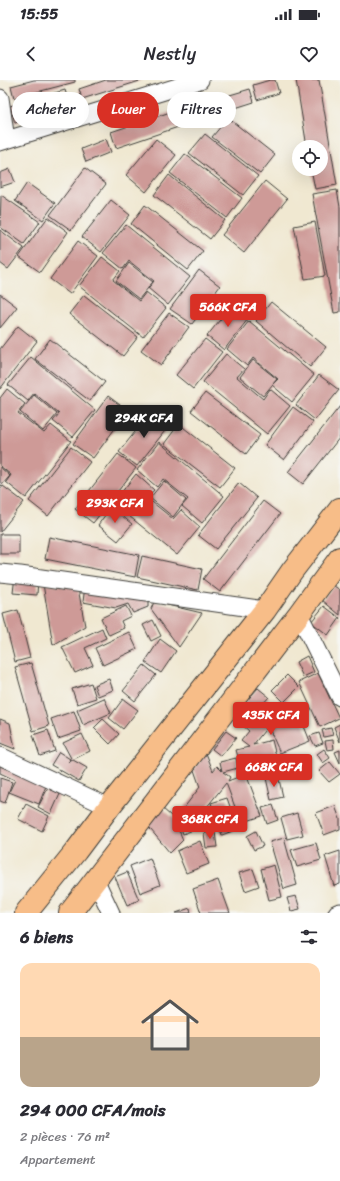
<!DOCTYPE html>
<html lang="fr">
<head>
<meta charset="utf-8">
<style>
  :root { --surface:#fff; --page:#f7f7f7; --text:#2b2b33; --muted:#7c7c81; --line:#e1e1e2; --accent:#d93025 }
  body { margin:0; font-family:Sriracha,sans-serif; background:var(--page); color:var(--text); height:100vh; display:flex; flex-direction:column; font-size:15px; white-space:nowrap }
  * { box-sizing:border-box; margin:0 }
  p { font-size:13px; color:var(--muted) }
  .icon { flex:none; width:22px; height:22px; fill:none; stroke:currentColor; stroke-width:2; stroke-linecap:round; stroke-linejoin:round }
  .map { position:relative; height:833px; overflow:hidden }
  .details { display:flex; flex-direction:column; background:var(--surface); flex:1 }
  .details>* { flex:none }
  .guide { position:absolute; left:12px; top:12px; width:316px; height:36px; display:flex; gap:8px }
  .controls { position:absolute; left:292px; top:60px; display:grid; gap:8px }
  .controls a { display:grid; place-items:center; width:36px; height:36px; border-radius:50%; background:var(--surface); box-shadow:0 4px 16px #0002; font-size:20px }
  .price { position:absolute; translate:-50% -34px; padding:0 9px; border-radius:4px; background:var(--accent); color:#fff; font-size:13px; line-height:26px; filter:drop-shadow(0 1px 2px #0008) }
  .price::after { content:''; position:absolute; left:50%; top:24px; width:12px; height:9px; margin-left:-6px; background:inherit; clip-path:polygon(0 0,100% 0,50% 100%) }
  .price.current { background:#222; color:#fff }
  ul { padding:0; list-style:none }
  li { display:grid; align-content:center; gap:8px; height:212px; padding:0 20px }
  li+li { border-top:1px solid var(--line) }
  li span { display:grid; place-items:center; height:124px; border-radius:12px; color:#555 }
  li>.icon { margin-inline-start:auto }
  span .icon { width:72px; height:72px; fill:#fffc; stroke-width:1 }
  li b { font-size:17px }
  h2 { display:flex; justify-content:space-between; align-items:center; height:48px; padding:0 20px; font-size:17px }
  .chip { padding:0 14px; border-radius:18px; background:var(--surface); box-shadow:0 4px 16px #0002; font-size:14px; line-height:36px }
  .chip.current { background:var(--accent); color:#fff }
  .status { display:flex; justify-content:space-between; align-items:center; height:28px; padding:0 20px; background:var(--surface); direction:ltr }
  .status svg { height:11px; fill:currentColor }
  header { display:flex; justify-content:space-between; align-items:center; height:52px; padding:0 20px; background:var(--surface); font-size:18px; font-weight:600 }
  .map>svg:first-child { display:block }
</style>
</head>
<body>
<div class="status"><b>15:55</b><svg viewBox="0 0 49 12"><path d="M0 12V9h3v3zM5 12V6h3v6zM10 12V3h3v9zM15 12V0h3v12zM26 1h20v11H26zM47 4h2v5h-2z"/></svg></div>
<header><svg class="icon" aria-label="back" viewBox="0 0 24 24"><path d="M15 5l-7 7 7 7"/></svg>Nestly<svg class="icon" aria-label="heart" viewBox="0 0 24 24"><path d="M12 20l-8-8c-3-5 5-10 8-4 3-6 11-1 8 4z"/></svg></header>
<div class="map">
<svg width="340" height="833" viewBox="0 0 340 833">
  <rect width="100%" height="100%" fill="#f6f6f2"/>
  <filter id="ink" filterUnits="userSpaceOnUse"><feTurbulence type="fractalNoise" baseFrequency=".025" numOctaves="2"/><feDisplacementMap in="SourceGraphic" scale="8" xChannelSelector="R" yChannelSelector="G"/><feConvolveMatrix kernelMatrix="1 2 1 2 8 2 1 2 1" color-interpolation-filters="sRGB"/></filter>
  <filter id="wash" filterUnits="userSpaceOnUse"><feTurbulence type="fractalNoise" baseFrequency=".012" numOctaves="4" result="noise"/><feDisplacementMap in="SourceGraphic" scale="16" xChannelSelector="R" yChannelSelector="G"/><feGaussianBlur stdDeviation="0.9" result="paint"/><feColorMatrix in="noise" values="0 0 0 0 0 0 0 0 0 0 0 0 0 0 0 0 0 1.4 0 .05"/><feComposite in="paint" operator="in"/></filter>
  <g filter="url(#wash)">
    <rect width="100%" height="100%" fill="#f0e8d1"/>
    <g id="blocks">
      <path fill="#ce9a97" d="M34,0H75V2L14,18L11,6Z
        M106,0H143L82,19L79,9Z
        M270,0H275L279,13L257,20L253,5Z
        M296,0H319L337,105L315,109L311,89H321V67H307Z
        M250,9L254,22L207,37L203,23Z
        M65,10L69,23L15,43L10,26Z
        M197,23L202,39L116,68L111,52Z
        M228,38L275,75L260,94L212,57Z
        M205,54L258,96L243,115L189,73Z
        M106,59L111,72L86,82L81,69Z
        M156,59L176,75L146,112L126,95Z
        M185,74L242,118L227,138L170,93Z
        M85,88L106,104L71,150L50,135Z
        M10,89L15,102L0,107V93Z
        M169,95L225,140L210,159L154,115Z
        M265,101L287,119L244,173L222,155Z
        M27,103L55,123L43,140L15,121Z
        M337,110L340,127V232L334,233L312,114Z
        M1,115L40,142L24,164L0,147Z
        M111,120L130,135L101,172L82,157Z
        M145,125L203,171L188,190L131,144Z
        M48,137L68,152L40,192L19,177Z
        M315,142L325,196L305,199L294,146Z
        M126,145L190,197L168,225L148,208L154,201L129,181L123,189L103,173Z
        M0,150L24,168L8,189L0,183Z
        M78,161L98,176L70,214L50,199Z
        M102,177L120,191L113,200L139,221L146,212L166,228L143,257L79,206Z
        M129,183L153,202L139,219L116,201Z
        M199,190L220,206L192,244L170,229Z
        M0,214L17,227L0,248Z
        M84,215L138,257L123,276L69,234Z
        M271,222L326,267L310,287L256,241Z
        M232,225L248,239L224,270L207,256Z
        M169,233L189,247L161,285L141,270Z
        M249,241L314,295L292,322L272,305L278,299L253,278L247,286L227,269Z
        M18,246L37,261L0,309V269Z
        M50,259L105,302L90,321L35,279Z
        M205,259L222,272L193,309L176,295Z
        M226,274L244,289L237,297L263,319L270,309L290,326L267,354L203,302Z
        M31,277L95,330L73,357L53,341L59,334L34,313L28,321L8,305Z
        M253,280L277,299L263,316L240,297Z
        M319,295L339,310L315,340L296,325Z
        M7,309L25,324L18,333L44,353L51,345L71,361L26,418L6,402L11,395L0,386V318Z
        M205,313L260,355L246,374L191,331Z
        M34,315L57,334L43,351L20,332Z
        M108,316L128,331L93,378L73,364Z
        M340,326V357L303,404L288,392Z
        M293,327L313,342L284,380L265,365Z
        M151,332L168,347L137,386L119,372Z
        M179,344L235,388L220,407L164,364Z
        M159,362L224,416L202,443L182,426L188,419L163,399L157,407L137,390Z
        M71,367L90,382L48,436L29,421Z
        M118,374L136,388L93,443L75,429Z
        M0,387L10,396L0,407Z
        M136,394L154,410L147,418L173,439L181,430L200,447L177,475L113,423Z
        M164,401L186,420L173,437L150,418Z
        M239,403L257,418L216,469L198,455Z
        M3,406L24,422L0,452V410Z
        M263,421L280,434L220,512L203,499Z
        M111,427L132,444L118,461L98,445Z
        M0,454H19V474H0Z
        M49,457L139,475L135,497L45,479Z
        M142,476L202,489L198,510L137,497Z
        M15,496L38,498L37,515L13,513Z
        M43,504L78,508L85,546L53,565Z
        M85,506L148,515V527L133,533L128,524L116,528L83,522Z
        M334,506L340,510V535L322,520Z
        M154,522L202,533L179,567L151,529Z
        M126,526L131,536L121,541L124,548L109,555L101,538Z
        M324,526L340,538L328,555L311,542Z
        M18,530L30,578L15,582L3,534Z
        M153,540L161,556L151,561L143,545Z
        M102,548L106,558L85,568L93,585L75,593L62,567Z
        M129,552L137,569L103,585L95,568Z
        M160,559L176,571L161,593L145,582Z
        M307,576L314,592L303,597L296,582Z
        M31,583L49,646L33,651L15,587Z
        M144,585L156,595L135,621L123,611Z
        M318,593L339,638L320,647L299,602Z
        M287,595L299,607L284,622L272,610Z
        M109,599L113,610L98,616L94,605Z
        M91,603L96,618L77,624L72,609Z
        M258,608L269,617L253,635L243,625Z
        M104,618L111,633L83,645L77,630Z
        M123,619L138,630L123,649L109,638Z
        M295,624L310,661L280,673L268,646L253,665L272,660L277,680L242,690L236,670L249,667L241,661L249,651L234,638L242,630L256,642L262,635L264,637Z
        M74,631L81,651L58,659L51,639Z
        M0,639L10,643L15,669L0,663Z
        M103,639L119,654L110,664L94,648Z
        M340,644V662L334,647Z
        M331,648L333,655L324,657L322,650Z
        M48,650L55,671L40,676L33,655Z
        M226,651L236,658L221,676L212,669Z
        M319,653L323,663L315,666L310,656Z
        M82,654L90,671L72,680L63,663Z
        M333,660L334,669L327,670L325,661Z
        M324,669L330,678L323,683L317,674Z
        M340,670V683L335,672Z
        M59,672L70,679L71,680L68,682L73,680L87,688L79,701L51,685Z
        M206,673L213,691L217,686L222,691L220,682L236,678L238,688L223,692L230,697L228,701L246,694L262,736L241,743L226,703L206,728L211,743L183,754L178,739L176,738L200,707L194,690Z
        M290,678L294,688L283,692L279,681Z
        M330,682L340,694L329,702L319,691Z
        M0,686L46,706L39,724L9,712L15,700L0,693Z
        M278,695L283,717L271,720L266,698Z
        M0,698L12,702L5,723L0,721Z
        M48,708L60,714L51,734L38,727Z
        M227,718L238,749L222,755L211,723Z
        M26,724L49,736L42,751L18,739Z
        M273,725L278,740L267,744L262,728Z
        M335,726L340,739V749L324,755L316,733Z
        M162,728L171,736H173L183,760L170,773L146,744Z
        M297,733L303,755L287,759L281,738Z
        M256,751L263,766L254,770L247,756Z
        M215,752L217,767L206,768L204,753Z
        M284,758L297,805L284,809L270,762Z
        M200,761L209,784L186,793L177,771Z
        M316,763L321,780L297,787L291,770Z
        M340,771V804L334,806L325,776Z
        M150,778L160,805L140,813L130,786Z
        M274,785L282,817L269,820L261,789Z
        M253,789L259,806L245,811L239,793Z
        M127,792L139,820L127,825L115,797Z
        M218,800L230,833H201L193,809Z
        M296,816L300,829L291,831L287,818Z
        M190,828L191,833H176Z"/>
    </g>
  </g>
  <g filter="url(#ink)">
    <use href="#blocks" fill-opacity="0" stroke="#3c3b37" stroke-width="1"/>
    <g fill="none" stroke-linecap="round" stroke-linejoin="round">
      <defs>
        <path id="street" d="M0,18L6,60
          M0,62L200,0
          M0,493L20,495L265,530
          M299,534L340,617
          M0,676L109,727
          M96,801L111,833
          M337,833L340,832"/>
        <path id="highway" d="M26,833L76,771L109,727L265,530L292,491L340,429
          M70,833L299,534L340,478"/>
      </defs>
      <use href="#street" stroke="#3c3b37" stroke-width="19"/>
      <use href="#highway" stroke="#3c3b37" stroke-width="24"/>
      <use href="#street" stroke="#fff" stroke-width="17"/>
      <use href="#highway" stroke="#f7bd88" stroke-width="22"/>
    </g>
  </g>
</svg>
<div class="controls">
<a><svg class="icon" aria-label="locate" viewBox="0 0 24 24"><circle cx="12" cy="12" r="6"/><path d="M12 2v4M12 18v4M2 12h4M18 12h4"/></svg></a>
</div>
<b class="price" style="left:228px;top:248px">566K CFA</b>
<b class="price current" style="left:144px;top:359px">294K CFA</b>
<b class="price" style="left:115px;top:444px">293K CFA</b>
<b class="price" style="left:271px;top:656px">435K CFA</b>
<b class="price" style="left:274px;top:708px">668K CFA</b>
<b class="price" style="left:210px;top:760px">368K CFA</b>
<div class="guide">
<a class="chip">Acheter</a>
<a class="chip current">Louer</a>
<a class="chip">Filtres</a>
</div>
</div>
<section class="details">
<h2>6 biens<svg class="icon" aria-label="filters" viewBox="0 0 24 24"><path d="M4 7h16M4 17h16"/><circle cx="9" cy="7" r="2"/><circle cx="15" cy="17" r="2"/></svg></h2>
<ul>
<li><span style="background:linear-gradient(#ffd9b3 60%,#b9a48a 0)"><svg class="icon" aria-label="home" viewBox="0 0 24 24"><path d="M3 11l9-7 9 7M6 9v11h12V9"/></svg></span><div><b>294 000 CFA/mois</b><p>2 pièces · 76 m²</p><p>Appartement</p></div></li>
</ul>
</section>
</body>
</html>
